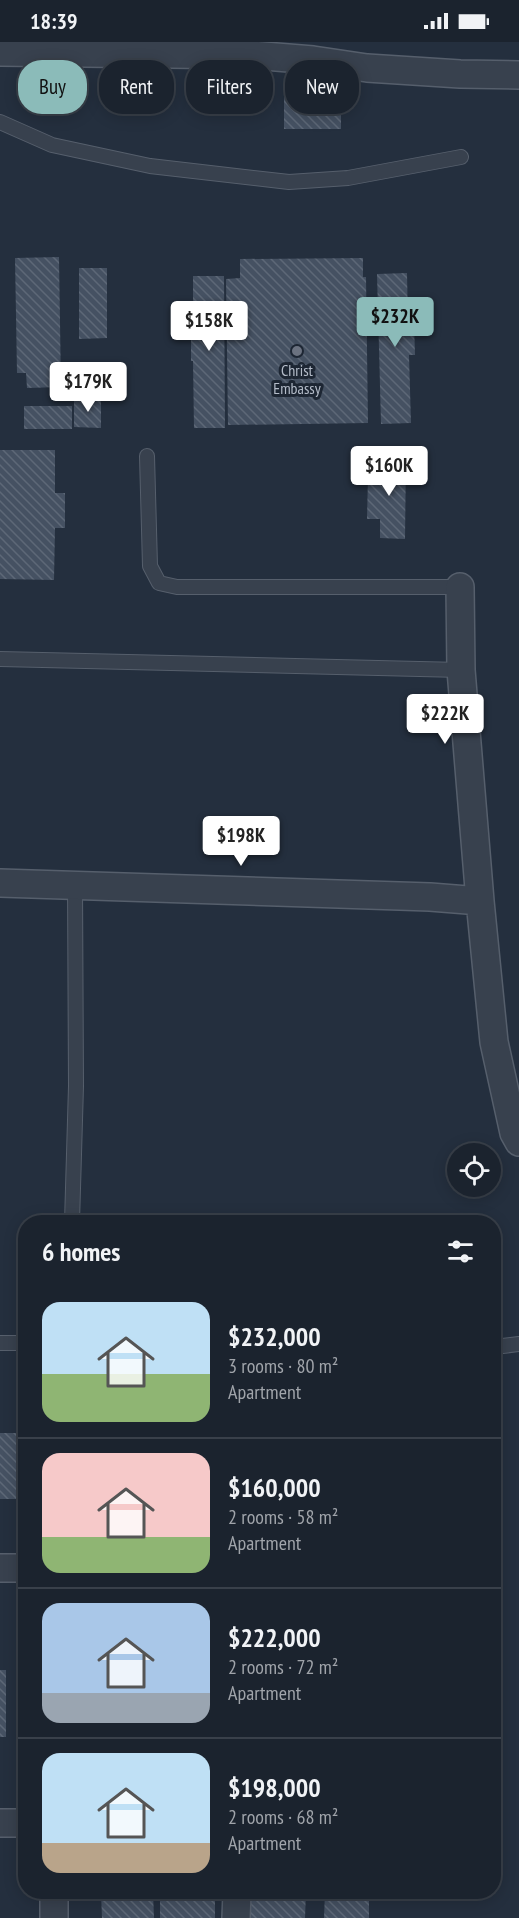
<!DOCTYPE html>
<html lang="en">
<head>
<meta charset="utf-8">
<style>
  :root { --surface:#1b232e; --page:#242b36; --text:#f1f3f6; --muted:#a0a4aa; --line:#39404a; --accent:#8bbbb9 }
  body { margin:0; font-family:"PT Sans Narrow",sans-serif; background:var(--page); color:var(--text); height:100vh; display:flex; flex-direction:column; font-size:22px; white-space:nowrap }
  * { box-sizing:border-box; margin:0 }
  p { font-size:20px; color:var(--muted) }
  .icon { flex:none; width:33px; height:33px; fill:none; stroke:currentColor; stroke-width:2; stroke-linecap:round; stroke-linejoin:round }
  .map { position:relative; flex:1; overflow:hidden }
  .sheet { position:absolute; left:18px; top:1173px; width:483px; height:684px; display:flex; flex-direction:column; background:var(--surface); border-radius:24px; box-shadow:0 3px 15px #0003,0 0 0 2px var(--line) }
  .sheet>* { flex:none }
  .top-card { position:absolute; left:18px; top:18px; width:483px; height:54px; display:flex; gap:12px }
  .buttons { position:absolute; left:447px; top:1101px; display:grid; gap:12px }
  .buttons a { display:grid; place-items:center; width:54px; height:54px; border-radius:50%; background:var(--surface); box-shadow:0 3px 15px #0003,0 0 0 2px var(--line); font-size:30px }
  .price { position:absolute; translate:-50% -51px; padding:0 14px; border-radius:6px; background:#fff; color:#222; font-size:20px; line-height:39px; filter:drop-shadow(0 2px 3px #0008) }
  .price::after { content:''; position:absolute; left:50%; top:36px; width:18px; height:14px; margin-left:-9px; background:inherit; clip-path:polygon(0 0,100% 0,50% 100%) }
  .price.active { background:var(--accent); color:#111 }
  ul { padding:0; list-style:none }
  li { display:flex; align-items:center; gap:18px; height:150px; padding:0 24px }
  li+li { border-top:2px solid var(--line) }
  li span { display:grid; place-items:center; flex:none; width:168px; height:120px; border-radius:18px; color:#555 }
  li>.icon { margin-inline-start:auto }
  span .icon { width:72px; height:72px; fill:#fffc; stroke-width:1 }
  li b { font-size:26px }
  h2 { display:flex; justify-content:space-between; align-items:center; height:72px; padding:0 24px; font-size:26px }
  .tag { padding:0 21px; border-radius:24px; background:var(--surface); box-shadow:0 3px 15px #0003,0 0 0 2px var(--line); font-size:21px; line-height:54px }
  .tag.active { background:var(--accent); color:#111 }
  .status { display:flex; justify-content:space-between; align-items:center; height:42px; padding:0 30px; background:var(--surface); direction:ltr }
  .status svg { height:16px; fill:currentColor }
  .map>svg:first-child { display:block }
</style>
</head>
<body>
<div class="status"><b>18:39</b><svg viewBox="0 0 49 12"><path d="M0 12V9h3v3zM5 12V6h3v6zM10 12V3h3v9zM15 12V0h3v12zM26 1h20v11H26zM47 4h2v5h-2z"/></svg></div>
<div class="map">
<svg width="519" height="1876" viewBox="0 0 519 1876">
  <defs>
    <pattern id="building-back-hatch" width="6" height="6" patternUnits="userSpaceOnUse" patternTransform="scale(1.5)"><rect width="6" height="6" fill="#455162"/><path d="M-1 5l2 2M0 0l6 6M5-1l2 2" fill="none" stroke="#5d6877"/></pattern>
  </defs>
  <rect width="100%" height="100%" fill="#242f3e"/>
  <path fill="url(#building-back-hatch)" d="M284,49H341V87H284Z
    M59,215L61,345L27,346L26,331H17L15,216Z
    M363,216V235H366L368,381L228,383L226,237L240,236V217Z
    M79,226H107V296L79,297Z
    M407,231L408,281H414L415,313H409L411,381L381,382L377,232Z
    M193,234H224L225,386H194L193,319H191V285H193Z
    M74,357H101V386L74,385Z
    M24,364H72V387H24Z
    M0,408H55V451H65V486H55L54,538L0,537Z
    M381,413L406,414L405,497L380,496V477H367L368,434H381Z
    M0,1391H26V1457H0Z
    M0,1628H6V1695H0Z
    M119,1850H153L154,1876H102L101,1851Z
    M160,1850H215V1876H160Z
    M250,1850H306L305,1876H250Z
    M325,1850H369V1876H324Z"/>
  <g fill="none" stroke-linecap="round" stroke-linejoin="round">
    <defs>
      <path id="lane" d="M0,80L52,103L150,124L289,140L348,136L461,115
        M147,414L150,524L159,541L177,545H460
        M0,617L461,628
        M72,1180L76,1044L75,842
        M0,1301H26
        M494,1305L519,1302"/>
      <path id="street" d="M0,10L252,13L313,18L367,26L460,32L519,33
        M460,545L461,628L480,859L494,1000L514,1091L519,1100
        M0,841L430,855L480,859
        M0,1526H26
        M0,1781H26
        M54,1850V1876
        M236,1876L237,1850"/>
    </defs>
    <use href="#lane" stroke="#565f6c" stroke-width="16"/>
    <use href="#street" stroke="#565f6c" stroke-width="30"/>
    <use href="#lane" stroke="#38414e" stroke-width="14"/>
    <use href="#street" stroke="#38414e" stroke-width="27"/>
  </g>
  <circle fill="#6b7280" stroke="#1d2633" stroke-width="2" cx="297" cy="309" r="6"/>
  <g text-anchor="middle" dominant-baseline="central" stroke-width="6" stroke-linejoin="round" paint-order="stroke">
    <g font-size="16" fill="#b4bcc9" stroke="#1d2633">
      <text x="297" y="328">Christ<tspan x="297" dy="18">Embassy</tspan></text>
    </g>
  </g>
</svg>
<div class="buttons">
<a><svg class="icon" aria-label="locate" viewBox="0 0 24 24"><circle cx="12" cy="12" r="6"/><path d="M12 2v4M12 18v4M2 12h4M18 12h4"/></svg></a>
</div>
<b class="price active" style="left:395px;top:306px">$232K</b>
<b class="price" style="left:209px;top:310px">$158K</b>
<b class="price" style="left:88px;top:371px">$179K</b>
<b class="price" style="left:389px;top:455px">$160K</b>
<b class="price" style="left:445px;top:703px">$222K</b>
<b class="price" style="left:241px;top:825px">$198K</b>
<div class="top-card">
<a class="tag active">Buy</a>
<a class="tag">Rent</a>
<a class="tag">Filters</a>
<a class="tag">New</a>
</div>
<section class="sheet">
<h2>6 homes<svg class="icon" aria-label="filters" viewBox="0 0 24 24"><path d="M4 7h16M4 17h16"/><circle cx="9" cy="7" r="2"/><circle cx="15" cy="17" r="2"/></svg></h2>
<ul>
<li><span style="background:linear-gradient(#bfe0f5 60%,#8fb573 0)"><svg class="icon" aria-label="home" viewBox="0 0 24 24"><path d="M3 11l9-7 9 7M6 9v11h12V9"/></svg></span><div><b>$232,000</b><p>3 rooms · 80 m²</p><p>Apartment</p></div></li>
<li><span style="background:linear-gradient(#f6c9c9 70%,#8fb573 0)"><svg class="icon" aria-label="home" viewBox="0 0 24 24"><path d="M3 11l9-7 9 7M6 9v11h12V9"/></svg></span><div><b>$160,000</b><p>2 rooms · 58 m²</p><p>Apartment</p></div></li>
<li><span style="background:linear-gradient(#a9c7e8 75%,#9aa5b1 0)"><svg class="icon" aria-label="home" viewBox="0 0 24 24"><path d="M3 11l9-7 9 7M6 9v11h12V9"/></svg></span><div><b>$222,000</b><p>2 rooms · 72 m²</p><p>Apartment</p></div></li>
<li><span style="background:linear-gradient(#bfe0f5 75%,#b9a48a 0)"><svg class="icon" aria-label="home" viewBox="0 0 24 24"><path d="M3 11l9-7 9 7M6 9v11h12V9"/></svg></span><div><b>$198,000</b><p>2 rooms · 68 m²</p><p>Apartment</p></div></li>
</ul>
</section>
</div>
</body>
</html>
